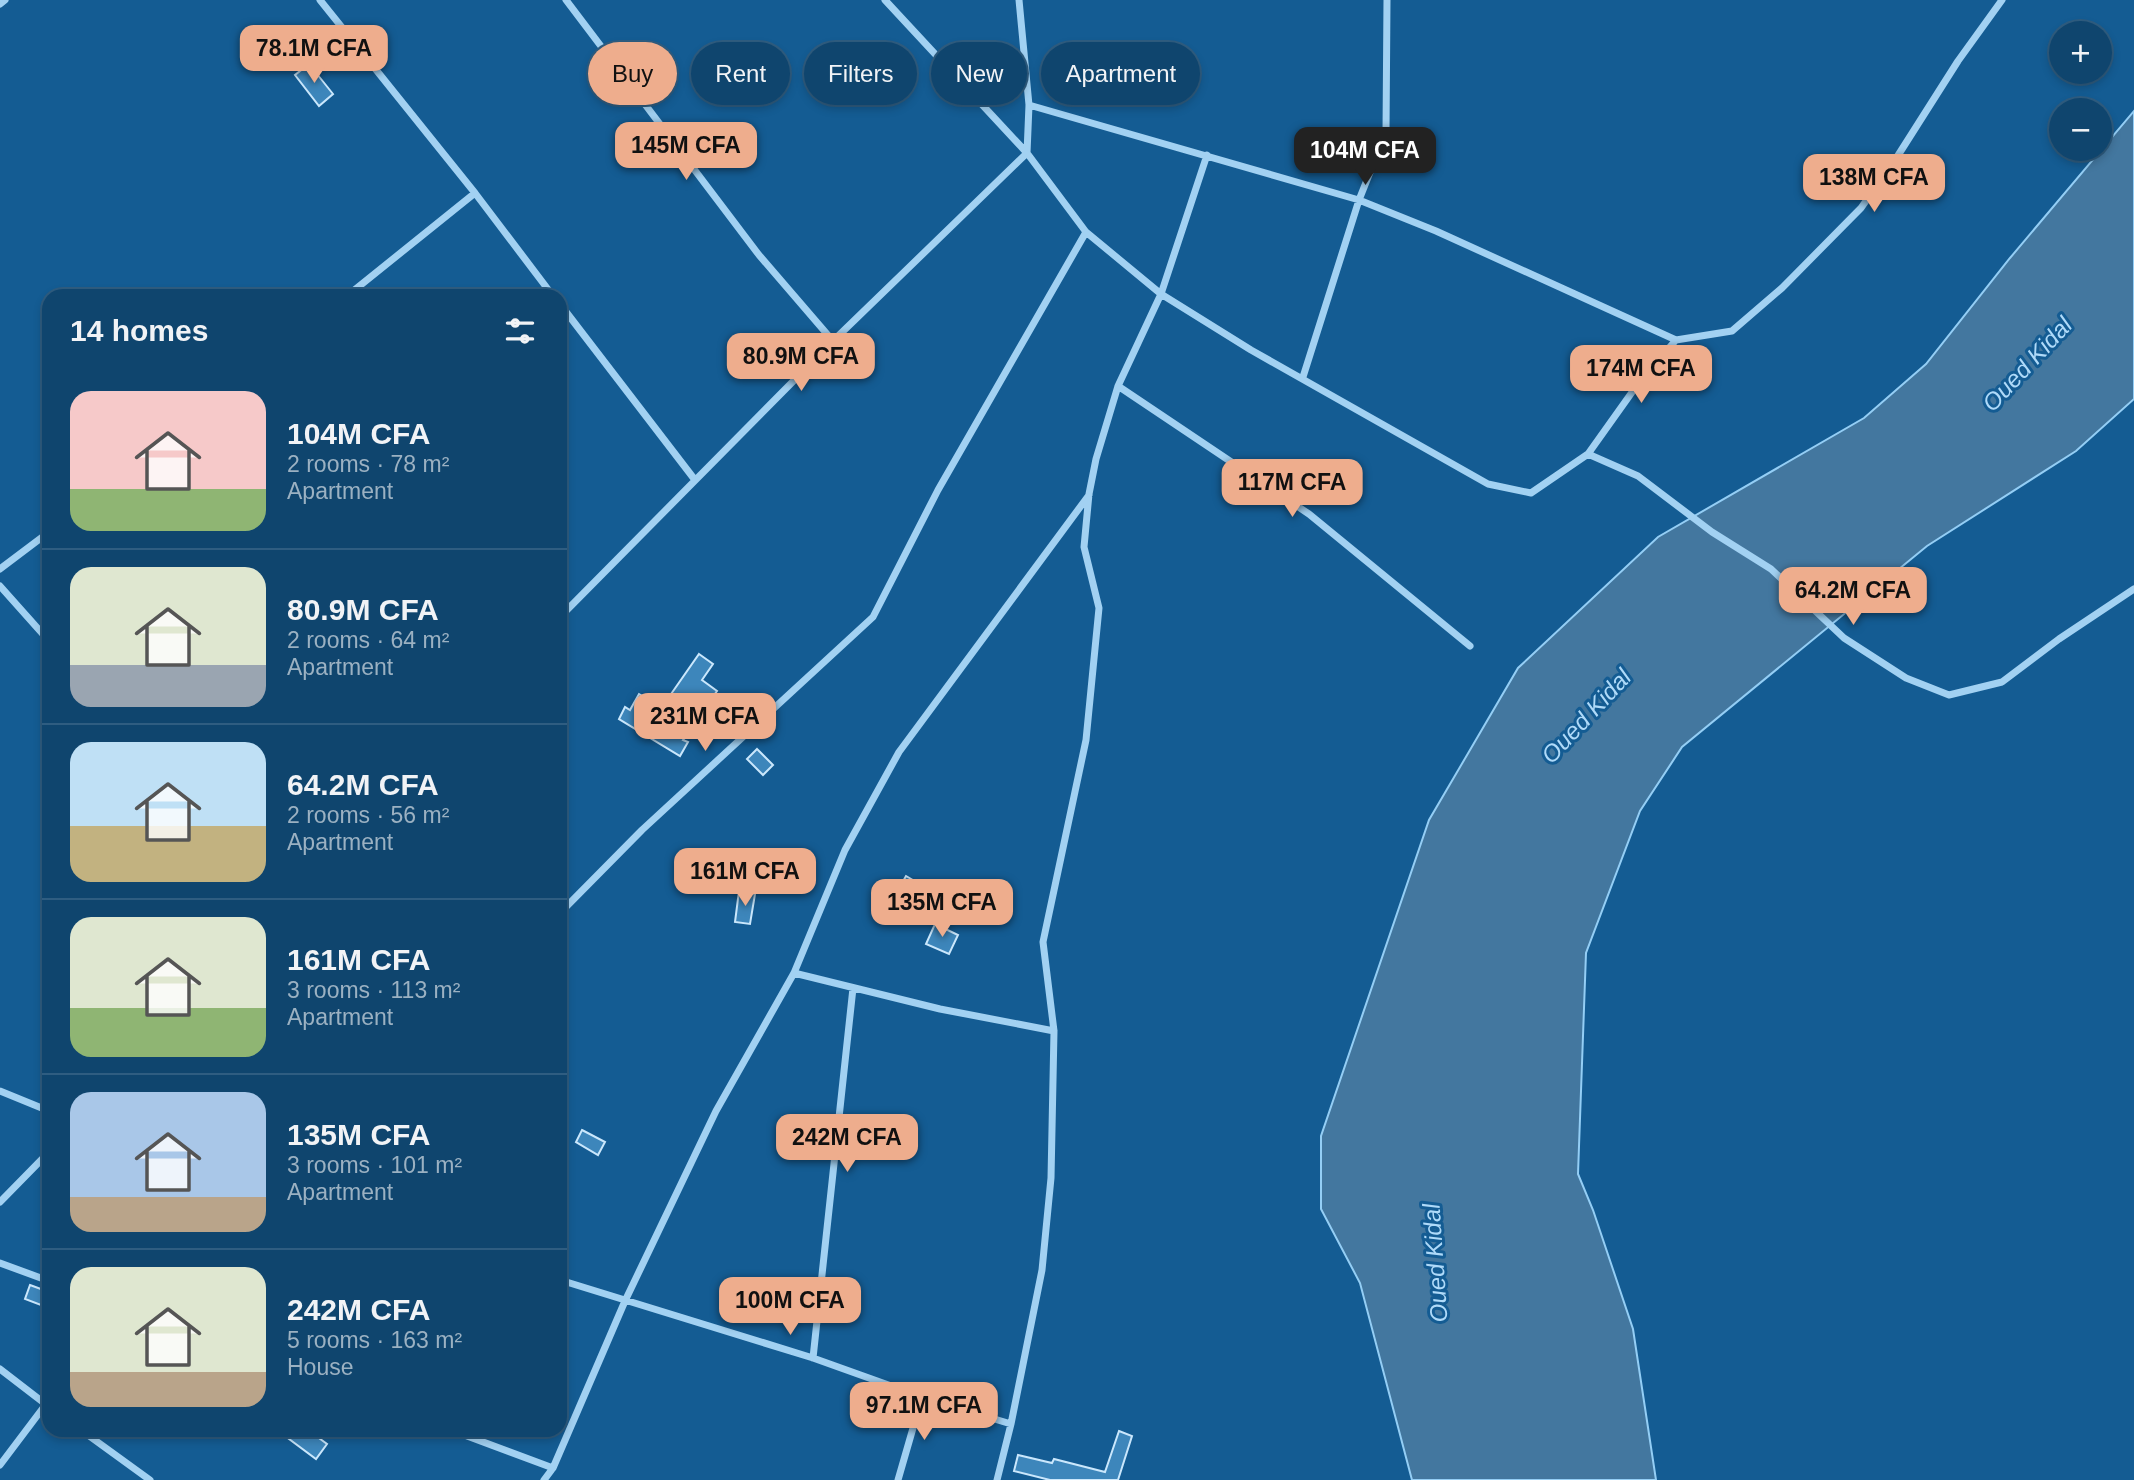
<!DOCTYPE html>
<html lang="en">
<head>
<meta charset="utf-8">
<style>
  :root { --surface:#0f456e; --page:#1d4f76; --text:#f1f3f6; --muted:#9bb1c2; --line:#2f5d81; --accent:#eead8d }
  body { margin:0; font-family:Helvetica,sans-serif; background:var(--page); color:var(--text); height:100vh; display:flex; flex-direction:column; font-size:26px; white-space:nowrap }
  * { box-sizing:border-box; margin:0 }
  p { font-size:23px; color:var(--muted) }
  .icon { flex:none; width:38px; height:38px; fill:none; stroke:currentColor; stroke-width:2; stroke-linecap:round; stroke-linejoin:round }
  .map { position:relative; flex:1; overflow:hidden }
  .sheet { position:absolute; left:42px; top:289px; width:525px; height:1148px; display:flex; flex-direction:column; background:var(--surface); border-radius:21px; box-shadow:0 4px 10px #0003,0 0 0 2px var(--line) }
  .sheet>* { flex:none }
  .banner { position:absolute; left:588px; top:42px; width:665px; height:63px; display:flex; gap:14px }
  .buttons { position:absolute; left:2049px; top:21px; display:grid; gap:14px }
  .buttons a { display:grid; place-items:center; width:63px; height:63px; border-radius:50%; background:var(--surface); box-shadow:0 4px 10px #0003,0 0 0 2px var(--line); font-size:35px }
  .price { position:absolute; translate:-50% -60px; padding:0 16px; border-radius:14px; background:var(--accent); color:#111; font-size:23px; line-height:46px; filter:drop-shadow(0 2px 4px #0008) }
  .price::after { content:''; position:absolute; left:50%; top:42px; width:21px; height:16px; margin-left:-10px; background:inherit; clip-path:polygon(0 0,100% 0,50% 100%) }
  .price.active { background:#222; color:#fff }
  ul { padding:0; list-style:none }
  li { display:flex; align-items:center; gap:21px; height:175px; padding:0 28px }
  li+li { border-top:2px solid var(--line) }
  li span { display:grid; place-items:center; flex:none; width:196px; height:140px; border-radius:21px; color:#555 }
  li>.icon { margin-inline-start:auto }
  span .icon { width:84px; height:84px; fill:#fffc; stroke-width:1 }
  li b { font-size:30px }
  h2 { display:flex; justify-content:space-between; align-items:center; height:84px; padding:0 28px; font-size:30px }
  .chip { padding:0 24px; border-radius:32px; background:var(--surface); box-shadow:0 4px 10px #0003,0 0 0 2px var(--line); font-size:24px; line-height:63px }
  .chip.active { background:var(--accent); color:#111 }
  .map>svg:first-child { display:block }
</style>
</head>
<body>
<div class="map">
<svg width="2134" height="1480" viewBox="0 0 2134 1480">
  <rect width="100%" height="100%" fill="#145c93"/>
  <path fill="#43779f" stroke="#94cef5" stroke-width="2" d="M2134,111V399L2076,451L1927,546L1682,747L1640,811L1586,953L1578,1174L1593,1210L1633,1329L1656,1480H1412L1360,1283L1321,1209V1136L1429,820L1518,668L1658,537L1864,418L1926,364L2010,258Z"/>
  <path fill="#3d86bb" stroke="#cae7fc" stroke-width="2" d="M309,64L333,94L319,106L295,75Z
    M699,654L713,664L702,680L717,691L683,740L688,742L680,756L619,719L625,707L630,710L639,694L662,707Z
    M757,749L773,765L763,775L747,759Z
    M906,876L925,887L916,903L897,892Z
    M739,891L755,894L750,924L735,922Z
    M935,924L958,935L949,954L926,944Z
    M582,1130L605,1142L598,1155L576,1142Z
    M30,1285L49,1292V1308L25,1299Z
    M277,1430H308L327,1444L316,1459Z
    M1119,1431L1132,1436L1118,1480H1050L1014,1471L1018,1455L1052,1463L1054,1459L1105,1472Z"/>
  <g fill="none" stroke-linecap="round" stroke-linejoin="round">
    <path stroke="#a2d1f2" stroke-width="7" d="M320,0L475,193L553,296
      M566,0L759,255L833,341
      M1019,0L1029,105L1027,153L1086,232L1161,294L1251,350L1488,484L1531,493L1588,454L1640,381L1676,340
      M0,4L5,0
      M1029,105L1359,200L1436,231L1676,340L1732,331L1782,288L1861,208L1897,157L1958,61L2002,0
      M347,296L475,193
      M560,304L695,480
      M1303,377L1359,200L1386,132L1387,0
      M1118,386L1309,514L1470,646
      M1588,454L1638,476L1712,532L1771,569L1844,638L1906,678L1949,695L2002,682L2059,639L2134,589
      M0,569L49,532
      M0,586L49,641
      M560,617L833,341L1027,153L885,0
      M560,913L642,830L873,617L938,490L1086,232
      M794,973L940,1009L1054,1031
      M0,1091L49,1111
      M0,1202L49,1152
      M0,1263L49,1281
      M560,1280L813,1358L922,1397L1011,1424
      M813,1358L853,988
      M0,1369L48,1406
      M81,1430L150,1480
      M451,1430L553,1468
      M0,1465L46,1404
      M544,1480L553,1468L625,1301L716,1111L794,973L845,850L899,752L1089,495
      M898,1480L922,1397
      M997,1480L1011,1424L1042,1270L1051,1178L1054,1031L1043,942L1086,740L1099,608L1084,547L1089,494L1096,459L1118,386L1161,294L1207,155"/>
  </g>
  <g text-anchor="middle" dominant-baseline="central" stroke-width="6" stroke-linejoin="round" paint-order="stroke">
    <g font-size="24" font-style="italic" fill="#afdaf9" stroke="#145c93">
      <text transform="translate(2027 364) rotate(-47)">Oued Kidal</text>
      <text transform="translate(1586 716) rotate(-47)">Oued Kidal</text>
      <text transform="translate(1435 1263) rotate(-94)">Oued Kidal</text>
    </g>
  </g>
</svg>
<div class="buttons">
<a>+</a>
<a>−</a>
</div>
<b class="price" style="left:314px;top:85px">78.1M CFA</b>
<b class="price" style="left:686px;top:182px">145M CFA</b>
<b class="price active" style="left:1365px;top:187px">104M CFA</b>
<b class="price" style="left:1874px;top:214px">138M CFA</b>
<b class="price" style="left:801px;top:393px">80.9M CFA</b>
<b class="price" style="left:1641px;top:405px">174M CFA</b>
<b class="price" style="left:1292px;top:519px">117M CFA</b>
<b class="price" style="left:1853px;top:627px">64.2M CFA</b>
<b class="price" style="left:705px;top:753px">231M CFA</b>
<b class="price" style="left:745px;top:908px">161M CFA</b>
<b class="price" style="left:942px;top:939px">135M CFA</b>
<b class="price" style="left:847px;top:1174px">242M CFA</b>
<b class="price" style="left:790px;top:1337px">100M CFA</b>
<b class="price" style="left:924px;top:1442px">97.1M CFA</b>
<div class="banner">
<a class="chip active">Buy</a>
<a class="chip">Rent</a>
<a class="chip">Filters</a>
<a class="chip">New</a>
<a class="chip">Apartment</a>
</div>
<section class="sheet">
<h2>14 homes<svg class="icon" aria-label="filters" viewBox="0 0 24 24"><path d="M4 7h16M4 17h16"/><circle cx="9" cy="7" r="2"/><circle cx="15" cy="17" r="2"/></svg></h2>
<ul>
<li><span style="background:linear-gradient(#f6c9c9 70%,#8fb573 0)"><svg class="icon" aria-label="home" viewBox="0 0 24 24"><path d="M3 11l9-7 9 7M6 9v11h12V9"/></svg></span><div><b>104M CFA</b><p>2 rooms · 78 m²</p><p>Apartment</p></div></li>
<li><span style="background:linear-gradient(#dfe7d0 70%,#9aa5b1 0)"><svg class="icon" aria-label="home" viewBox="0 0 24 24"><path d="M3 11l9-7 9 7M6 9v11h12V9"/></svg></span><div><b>80.9M CFA</b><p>2 rooms · 64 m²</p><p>Apartment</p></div></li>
<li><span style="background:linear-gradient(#bfe0f5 60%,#c2b280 0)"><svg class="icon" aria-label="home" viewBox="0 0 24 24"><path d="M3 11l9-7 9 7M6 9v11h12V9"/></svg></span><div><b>64.2M CFA</b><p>2 rooms · 56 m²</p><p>Apartment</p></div></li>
<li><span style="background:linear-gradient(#dfe7d0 65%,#8fb573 0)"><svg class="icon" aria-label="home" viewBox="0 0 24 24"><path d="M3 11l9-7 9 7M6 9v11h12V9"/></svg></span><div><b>161M CFA</b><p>3 rooms · 113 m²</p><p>Apartment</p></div></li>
<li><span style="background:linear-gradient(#a9c7e8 75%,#b9a48a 0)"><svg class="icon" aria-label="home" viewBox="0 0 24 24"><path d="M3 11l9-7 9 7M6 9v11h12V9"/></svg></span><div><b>135M CFA</b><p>3 rooms · 101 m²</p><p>Apartment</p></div></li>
<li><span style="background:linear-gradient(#dfe7d0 75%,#b9a48a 0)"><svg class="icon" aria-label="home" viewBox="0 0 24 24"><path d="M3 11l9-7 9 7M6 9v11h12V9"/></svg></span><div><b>242M CFA</b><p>5 rooms · 163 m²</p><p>House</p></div></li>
</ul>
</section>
</div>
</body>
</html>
